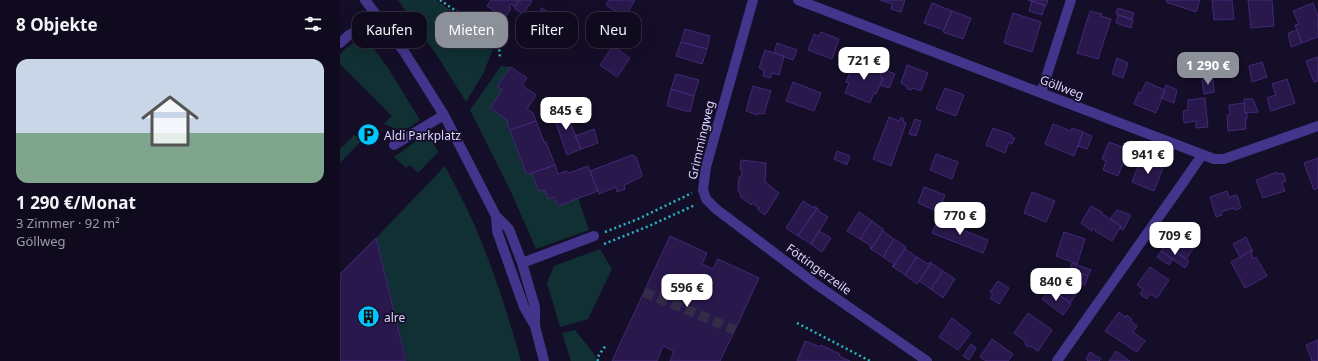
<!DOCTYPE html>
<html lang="de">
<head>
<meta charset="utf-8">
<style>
  :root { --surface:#100a1e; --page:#1e182b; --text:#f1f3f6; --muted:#9c9aa4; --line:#302b3c; --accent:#8c9099 }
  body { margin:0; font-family:"Noto Sans",sans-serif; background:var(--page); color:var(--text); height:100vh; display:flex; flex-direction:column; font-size:15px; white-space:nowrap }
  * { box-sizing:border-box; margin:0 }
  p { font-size:13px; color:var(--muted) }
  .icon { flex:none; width:22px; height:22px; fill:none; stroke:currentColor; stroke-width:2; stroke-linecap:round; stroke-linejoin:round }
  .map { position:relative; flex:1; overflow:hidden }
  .panel { display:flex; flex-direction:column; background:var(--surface); width:340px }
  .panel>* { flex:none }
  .top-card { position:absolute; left:12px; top:12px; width:380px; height:36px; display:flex; gap:8px }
  .price { position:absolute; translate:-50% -34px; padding:0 9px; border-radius:8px; background:#fff; color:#222; font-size:13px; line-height:26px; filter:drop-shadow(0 1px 2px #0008) }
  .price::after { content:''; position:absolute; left:50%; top:24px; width:12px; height:9px; margin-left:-6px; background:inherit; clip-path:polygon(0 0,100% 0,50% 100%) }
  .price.selected { background:var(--accent); color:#fff }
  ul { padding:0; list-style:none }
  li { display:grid; align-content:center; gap:8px; height:212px; padding:0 16px }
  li+li { border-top:1px solid var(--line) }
  li span { display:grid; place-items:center; height:124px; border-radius:12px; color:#555 }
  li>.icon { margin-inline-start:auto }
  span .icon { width:72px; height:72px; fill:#fffc; stroke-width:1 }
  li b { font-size:17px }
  h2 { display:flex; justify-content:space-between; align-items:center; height:48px; padding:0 16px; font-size:17px }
  .chip { padding:0 14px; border-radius:12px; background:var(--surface); box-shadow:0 4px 16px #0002,0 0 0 1px var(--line); font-size:14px; line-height:36px }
  .chip.selected { background:var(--accent); color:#fff }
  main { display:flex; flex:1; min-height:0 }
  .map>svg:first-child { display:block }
</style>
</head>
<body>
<main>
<section class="panel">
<h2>8 Objekte<svg class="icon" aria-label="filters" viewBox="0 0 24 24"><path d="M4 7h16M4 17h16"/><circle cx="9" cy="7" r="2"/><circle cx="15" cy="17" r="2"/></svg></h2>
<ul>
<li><span style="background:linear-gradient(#c9d6e8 60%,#7fa58c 0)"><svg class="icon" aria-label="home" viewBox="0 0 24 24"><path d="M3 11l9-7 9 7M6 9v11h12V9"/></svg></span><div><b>1 290 €/Monat</b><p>3 Zimmer · 92 m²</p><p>Göllweg</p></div></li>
</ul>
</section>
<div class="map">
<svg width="978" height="361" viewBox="0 0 978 361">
  <rect width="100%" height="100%" fill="#150e28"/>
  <path fill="#103033" d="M58,0H96L156,41L143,74L126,102L98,57Z
    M25,36L50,71L80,120C63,132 64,132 44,124L52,116L0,64V55L6,48Z
    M161,66L171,67L158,85L159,88L162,90L151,106L150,109L168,121L167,123L186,173L189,174L192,173L199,191L205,190L209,199L214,197L218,206L238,198L249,230L196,249L171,192L130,110Z
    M88,132L98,152L78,173L70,165L66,168L54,157Z
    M14,135L21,141L0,163V149Z
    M105,166C115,185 125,204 134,224C153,268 168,314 181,361H67L36,238Z
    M260,249L272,269L248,319L220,327L207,283L214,266Z
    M235,330L255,355L256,361H231L222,333Z"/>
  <path fill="#29184b" stroke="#422879" d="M151,0H179L175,7L171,4L169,7L171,8L165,18L147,6Z
    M179,0H190L192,1L183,14L174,8Z
    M269,0H295L285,17L266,5Z
    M540,0H565L561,12L551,9L552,4Z
    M688,0H708L706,6Z
    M827,0H860L856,12L826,2Z
    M872,0H892L894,19L874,20Z
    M908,0H932L934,26L911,28Z
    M692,1L705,5L702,15L689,11Z
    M592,3L612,11L604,30L584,23Z
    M973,3L978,16V23H977L978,27V37L962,43L955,25L959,24L953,11Z
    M202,8L228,26L216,43L191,25Z
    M778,8L794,13L792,19L776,14Z
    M612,11L631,18L623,39L603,32Z
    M750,11L762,14L761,16L771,19L758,59L737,53Z
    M673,13L701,22L692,52L664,43Z
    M778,15L793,20L791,28L776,23Z
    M263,26L278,37L274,43L258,33Z
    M345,29L370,36L367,49L341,42Z
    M957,30L962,43L951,47L948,33Z
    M481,32L499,39L492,59L468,50L474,34L479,36Z
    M341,42L367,49L362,64L336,56Z
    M437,43L457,50L453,60L434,53Z
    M273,46L290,58L277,77L260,65Z
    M425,50L444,56L439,75L432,73L430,78L423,76L424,70L419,68Z
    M978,57V81L974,82L966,61Z
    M777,58L788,63L783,78L772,74Z
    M519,59L543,69L540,77L543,78L536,94L534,93L530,103L505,93L509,83L506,82L512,67L515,68Z
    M922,62L927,77L912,82L909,66Z
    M567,65L588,73L581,91L573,88L571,90L568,89L566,86L561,83Z
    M171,67L187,78L182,85L196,95L187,109L193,113L196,121L170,130L167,123L168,121L150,108L162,90L159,88L158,85Z
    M543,69L555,74L549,88L540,85L543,78L540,77Z
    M336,74L359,80L354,96L331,89Z
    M873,78L874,92L864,94L862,79Z
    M947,79L955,103L931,111L927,98L936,95L932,84Z
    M453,82L481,93L474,111L446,101Z
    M806,82L825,90L816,113L794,104L799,92L801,93Z
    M826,85L837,90L834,103L822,98Z
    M413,86L431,91L424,114L418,113V115L406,111Z
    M605,88L624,95L616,116L596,109Z
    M331,89L354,96L350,112L327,106Z
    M865,98L868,127L856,128V121L844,123L843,111L848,110V100Z
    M904,99H913L918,112L905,113Z
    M904,103L905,113H907V119H905L906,129L888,131L887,115H890L889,105Z
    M224,107L241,149L227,155L212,111Z
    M549,117L559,121L561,117L564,119L563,122L566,123L551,166L533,159Z
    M575,119L581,121L576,136L569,134Z
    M196,121L204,142H206L215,165L189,174L186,173L170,130Z
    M713,124L731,131L732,128L743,132L734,156L705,144Z
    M653,128L672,135L671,137L675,138L672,144L669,142L665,153L646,145Z
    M254,129L258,143L241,149L235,136Z
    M743,132L752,136L747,149L738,146Z
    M769,142L788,149L778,176L763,170L766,161L762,159Z
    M788,149L796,152L791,165L783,162Z
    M497,151L510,156L507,165L494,159Z
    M596,154L618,162L612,179L590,170Z
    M292,155L296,157L302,175L301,177L284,185L285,189L277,192L276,187L259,194L250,171Z
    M978,158V188L974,190L964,163Z
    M801,159L823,168L814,191L792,182Z
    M401,160L426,163L425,182L439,193L425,215L418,210V207L412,203L411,205L401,197L398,189L399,177H401L402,171L400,169Z
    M215,165L218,174L226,171L229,173L248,166L258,191L218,206L214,197L208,199L205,190L200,191L198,190L192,173Z
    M937,172L938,174L943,173L946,181L942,183L945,191L923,198L916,180Z
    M584,187L605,195L599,212L578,203Z
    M887,191L889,197L897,195L901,208L894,210L893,208L881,212L882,215L876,217L870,197Z
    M692,192L715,201L706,222L684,213Z
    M463,201L474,208L475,206L477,208L458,236L446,228Z
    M751,206L762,212V214L781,226L772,241L755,231L756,230L754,228L752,231L741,223Z
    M477,208L479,210L478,211L488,217L471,244L458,236Z
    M777,210L791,215L783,230L780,228L781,226L770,219Z
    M519,212L532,221L520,239L507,231Z
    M598,220L648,240L643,253L592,233Z
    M532,221L543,229V231L531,249L530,248L531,246L520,239Z
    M479,231L491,238L482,252L471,244Z
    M543,231L554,239L543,257L531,249Z
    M840,231L857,243L846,259L828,247Z
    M724,232L745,239L737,264L716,256Z
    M330,236L367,253L362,264L373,269L378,259L419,278L395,330L380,361H330L334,351L323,346L317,361H272Z
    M906,237L912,250L900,257L893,244Z
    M36,238L66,361H0V274Z
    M554,239L566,247L553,267L552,266L554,264L543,257Z
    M825,245L849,261L845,268L821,251Z
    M565,249L577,257L565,275L553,267Z
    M912,250L913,251L911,252L913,259L916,257L927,276L905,288L891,262Z
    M821,251L833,259L829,265L817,257Z
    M577,257L588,264L590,262L591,263L577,284L565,275Z
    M591,263L603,271L591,289L579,281Z
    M732,263L751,270L748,276L730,269Z
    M810,267L829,280L817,298L810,294L807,299L800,294L803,289L797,285Z
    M603,271L615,279L603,298L591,289Z
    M734,271L748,276L745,285L731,279Z
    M718,274L739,290L730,303L709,287Z
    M658,281L669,288L659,304L650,298L653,294L650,292Z
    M710,288L731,304L723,315L702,299Z
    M779,312L785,317L787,315L792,319L791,321L797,326L793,332L805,341L797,352L765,331Z
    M688,313L712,330L698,351L690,346L688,347L685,344L686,342L674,333Z
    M612,318L631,333L618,350L599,337Z
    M652,339L673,354L668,361H646L640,357Z
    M978,340V361H972L966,345Z
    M465,341L480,347L481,345L500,354L499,356L510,361H457Z
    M631,344L636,348L629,360L623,356Z
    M776,351L790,361H769Z
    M750,352L761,359L759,361H748L746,359Z"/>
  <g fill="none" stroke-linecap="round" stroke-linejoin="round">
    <path stroke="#332c48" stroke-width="10" stroke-dasharray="10 5" stroke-linecap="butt" d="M304,292L395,330"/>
    <path stroke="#25b9c3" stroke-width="2.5" stroke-dasharray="2 3" stroke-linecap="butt" d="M100,0L158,40L160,57
      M265,232L298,219L352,193
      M264,244L309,226L355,205
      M457,323L530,361
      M258,361L257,358L266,345"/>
    <path stroke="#43358b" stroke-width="10" d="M25,0L65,53L104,115L156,216L169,229L182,263L195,307V326
      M413,0L366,167L363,190L366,199L376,209L477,285L587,361
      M458,0L874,159H884L978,126
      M0,43L9,35L38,18
      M701,93L731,0
      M54,145L104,115
      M156,216L157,231L184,307L195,326L204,361
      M182,263L254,236
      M717,361L842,184L862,155"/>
  </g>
  <defs>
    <symbol id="parking-disc" viewBox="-11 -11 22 22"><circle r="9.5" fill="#01c6ff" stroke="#150e28"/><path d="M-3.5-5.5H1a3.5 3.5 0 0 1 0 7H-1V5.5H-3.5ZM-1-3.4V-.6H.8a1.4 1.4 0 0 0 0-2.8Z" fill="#111"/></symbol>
    <symbol id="building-disc" viewBox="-11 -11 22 22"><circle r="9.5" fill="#01c6ff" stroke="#150e28"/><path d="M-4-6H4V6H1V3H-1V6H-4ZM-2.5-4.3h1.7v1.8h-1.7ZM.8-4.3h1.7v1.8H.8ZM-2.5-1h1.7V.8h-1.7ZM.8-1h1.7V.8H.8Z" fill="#111"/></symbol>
  </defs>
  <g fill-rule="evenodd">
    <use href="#parking-disc" x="16" y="122" width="25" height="25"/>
    <use href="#building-disc" x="16" y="304" width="25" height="25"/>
  </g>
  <g text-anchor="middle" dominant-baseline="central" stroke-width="3.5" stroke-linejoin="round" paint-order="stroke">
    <g font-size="12" fill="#dfd5ff" stroke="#150e28">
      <text transform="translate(722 87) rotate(21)">Göllweg</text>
      <text transform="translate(361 140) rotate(-77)">Grimmingweg</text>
      <text transform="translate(479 269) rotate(36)">Föttingerzeile</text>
    </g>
    <g font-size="12" fill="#dfd5ff" stroke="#150e28" text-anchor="start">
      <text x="44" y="135">Aldi Parkplatz</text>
      <text x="44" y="317">alre</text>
    </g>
  </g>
</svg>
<b class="price" style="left:524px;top:81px">721 €</b>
<b class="price selected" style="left:868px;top:86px">1 290 €</b>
<b class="price" style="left:226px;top:131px">845 €</b>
<b class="price" style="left:808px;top:175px">941 €</b>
<b class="price" style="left:620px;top:236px">770 €</b>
<b class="price" style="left:835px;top:256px">709 €</b>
<b class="price" style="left:716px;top:302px">840 €</b>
<b class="price" style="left:347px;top:308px">596 €</b>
<div class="top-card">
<a class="chip">Kaufen</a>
<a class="chip selected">Mieten</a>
<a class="chip">Filter</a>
<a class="chip">Neu</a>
</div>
</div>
</main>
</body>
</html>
